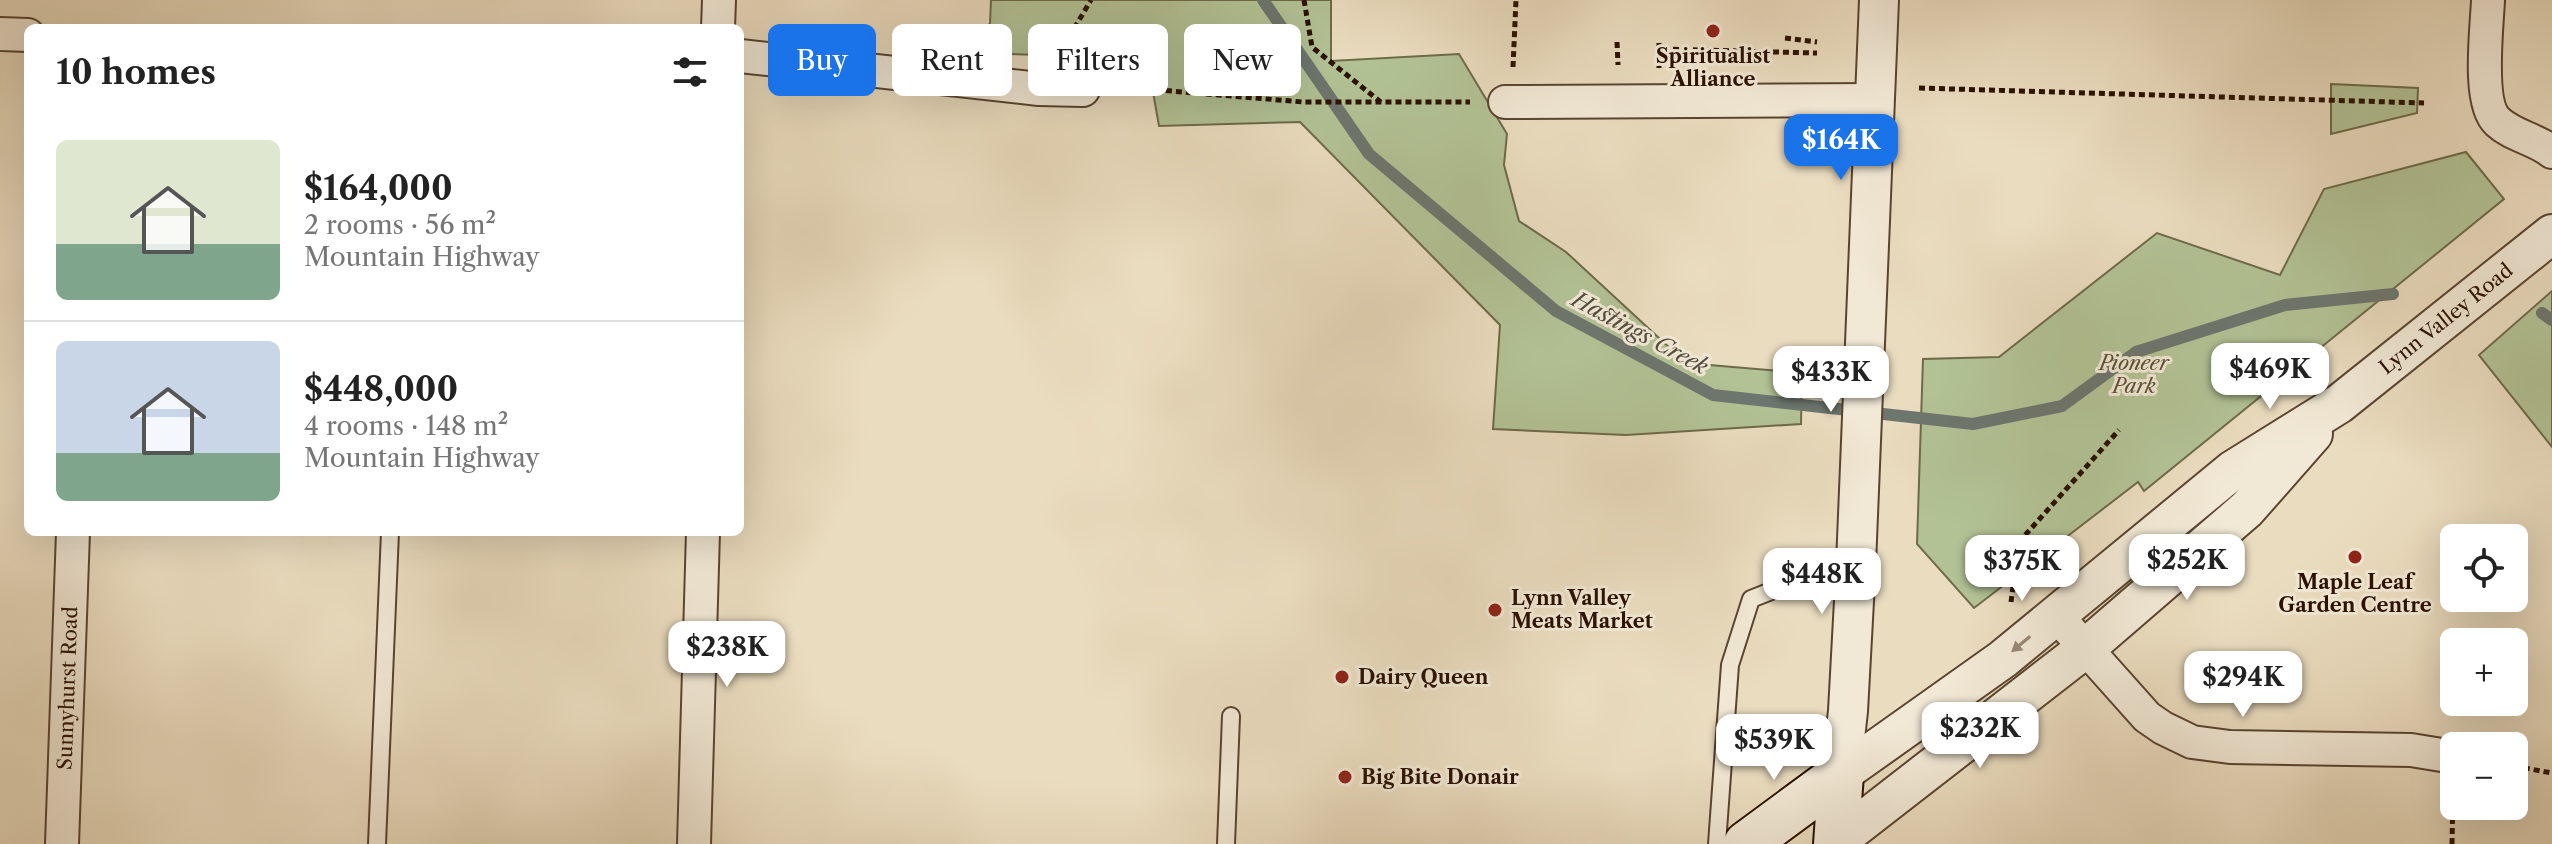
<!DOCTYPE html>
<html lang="en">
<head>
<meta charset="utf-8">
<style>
  :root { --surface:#fff; --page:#f6f6f6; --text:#222; --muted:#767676; --line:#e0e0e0; --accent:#1a73e8 }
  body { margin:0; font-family:"Libre Caslon Text",serif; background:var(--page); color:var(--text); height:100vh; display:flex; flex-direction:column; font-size:30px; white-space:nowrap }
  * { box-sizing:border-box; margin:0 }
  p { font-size:26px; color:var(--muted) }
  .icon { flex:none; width:44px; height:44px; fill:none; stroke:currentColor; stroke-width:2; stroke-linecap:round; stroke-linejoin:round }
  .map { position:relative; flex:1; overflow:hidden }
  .side { position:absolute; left:24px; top:24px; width:720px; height:512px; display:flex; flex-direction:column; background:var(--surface); border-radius:12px; box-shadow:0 8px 32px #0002 }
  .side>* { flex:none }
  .banner { position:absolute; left:768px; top:24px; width:760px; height:72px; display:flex; gap:16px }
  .tools { position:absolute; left:2440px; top:524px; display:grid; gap:16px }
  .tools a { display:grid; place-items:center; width:88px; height:88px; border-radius:12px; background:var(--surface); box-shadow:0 8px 32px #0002; font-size:40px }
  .price { position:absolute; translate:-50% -68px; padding:0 18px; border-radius:16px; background:#fff; color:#222; font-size:26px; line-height:52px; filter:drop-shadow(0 2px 4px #0008) }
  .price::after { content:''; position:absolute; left:50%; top:48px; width:24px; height:18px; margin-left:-12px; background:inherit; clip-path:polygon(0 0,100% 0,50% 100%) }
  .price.current { background:var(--accent); color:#fff }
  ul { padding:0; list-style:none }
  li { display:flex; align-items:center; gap:24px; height:200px; padding:0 32px }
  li+li { border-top:2px solid var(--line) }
  li span { display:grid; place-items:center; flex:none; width:224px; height:160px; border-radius:12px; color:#555 }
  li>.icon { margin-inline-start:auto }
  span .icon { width:96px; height:96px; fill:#fffc; stroke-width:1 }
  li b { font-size:34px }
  h2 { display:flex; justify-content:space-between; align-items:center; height:96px; padding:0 32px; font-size:34px }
  .pill { padding:0 28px; border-radius:12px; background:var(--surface); box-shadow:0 8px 32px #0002; font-size:28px; line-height:72px }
  .pill.current { background:var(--accent); color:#fff }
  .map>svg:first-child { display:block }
</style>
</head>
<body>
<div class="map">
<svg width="2552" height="844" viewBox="0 0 2552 844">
  <rect width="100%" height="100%" fill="#eadcbf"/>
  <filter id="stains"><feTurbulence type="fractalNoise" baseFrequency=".0025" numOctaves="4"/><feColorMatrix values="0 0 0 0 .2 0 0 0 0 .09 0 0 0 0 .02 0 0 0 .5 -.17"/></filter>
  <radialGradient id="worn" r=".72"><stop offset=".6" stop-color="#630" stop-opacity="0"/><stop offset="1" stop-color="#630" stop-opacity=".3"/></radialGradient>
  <path fill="#b2c295" stroke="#6e6a4a" stroke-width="2" d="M991,0H1331V61L1459,54L1507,134L1504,165L1519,221L1566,252L1686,363L1802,373L1801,424L1626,435L1493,429L1500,325L1300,122L1159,126L1147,58L973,53L990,23Z
    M2331,84L2418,88L2417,113L2331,134Z
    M2466,152L2504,199L2144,491L2138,482L1974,608L1917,544L1923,359L1999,357L2157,233L2280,275L2324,189Z
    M2552,291V447L2479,355Z"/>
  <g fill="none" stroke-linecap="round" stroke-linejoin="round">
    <path stroke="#6d766e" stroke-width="12" d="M1263,0L1369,154L1556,311L1713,395L1973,424L2062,406L2136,352L2285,305L2393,294
      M2542,313L2552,320"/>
    <defs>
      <path id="service" d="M377,844L390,532
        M1226,844L1231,716
        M1717,844L1730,665L1751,599L1807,577L1856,564"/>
      <g id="minor">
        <path d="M2488,0C2487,27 2477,104 2498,122C2513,136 2536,139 2552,152"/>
        <path d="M718,28L719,0"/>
        <path d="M0,34L28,35"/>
        <path d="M740,56L1039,89L1083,90"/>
        <path d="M1505,102L1876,100"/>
        <path d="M2056,615L2147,717L2163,728L2192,742L2230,747L2411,750L2454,757"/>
        <path id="s1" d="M62,844L73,532"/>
        <path d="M694,844L703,532"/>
      </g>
      <g id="tertiary">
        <path id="s2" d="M1841,774L2003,659L2233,470L2339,404L2552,234"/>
        <path d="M1841,774L1848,711L1856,564L1879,0"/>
        <path d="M1836,842L2086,648L2247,509L2313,434"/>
      </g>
      <path id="secondary" d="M1746,844L1841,774
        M1836,844L1841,774"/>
    </defs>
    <use href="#service" stroke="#5a4430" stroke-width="20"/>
    <use href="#minor" stroke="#5a4430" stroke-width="36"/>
    <use href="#tertiary" stroke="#5a4430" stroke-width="42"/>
    <use href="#secondary" stroke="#2a1100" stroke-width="48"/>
    <path stroke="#2a1100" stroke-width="5" stroke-dasharray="6 4" stroke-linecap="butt" d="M1304,0L1312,47L1382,103
      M1785,38L1817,42
      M1617,42L1618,65
      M1659,43V49L1817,53
      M1059,54L1091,0
      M1513,67L1516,0
      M1659,68V49
      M1919,88L2424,103
      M1116,89H1147L1303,102H1470
      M2011,602L2019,542L2119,430
      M2514,766L2552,773
      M2452,844L2453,793"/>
    <use href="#service" stroke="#f1e8d5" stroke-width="16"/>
    <use href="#minor" stroke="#f1e8d5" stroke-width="32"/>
    <use href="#tertiary" stroke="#f1e8d5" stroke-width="38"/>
    <use href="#secondary" stroke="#f1e8d5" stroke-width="44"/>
  </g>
  <defs><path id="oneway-solid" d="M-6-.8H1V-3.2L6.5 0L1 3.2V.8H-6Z" transform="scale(2)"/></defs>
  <use fill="#978775" href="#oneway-solid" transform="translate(2021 644) rotate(140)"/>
  <g fill="#8f2418" stroke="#f1e8d5" stroke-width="3">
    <circle cx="1713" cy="31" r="8"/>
    <circle cx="2355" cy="557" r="8"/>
    <circle cx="1495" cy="610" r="8"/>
    <circle cx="1342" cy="677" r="8"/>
    <circle cx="1345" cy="777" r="8"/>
  </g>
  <g text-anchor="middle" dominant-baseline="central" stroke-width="6" stroke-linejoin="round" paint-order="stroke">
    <g font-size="20" font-weight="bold" fill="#2a1100" stroke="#f1e8d5" text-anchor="start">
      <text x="1713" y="56" text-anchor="middle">Spiritualist<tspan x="1713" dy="23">Alliance</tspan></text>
      <text x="2355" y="582" text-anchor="middle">Maple Leaf<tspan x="2355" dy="23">Garden Centre</tspan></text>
      <text x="1511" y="598">Lynn Valley<tspan x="1511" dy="23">Meats Market</tspan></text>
      <text x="1358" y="677">Dairy Queen</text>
      <text x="1361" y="777">Big Bite Donair</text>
    </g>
    <g font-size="20" fill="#2a1100" stroke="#f1e8d5">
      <text stroke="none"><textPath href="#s2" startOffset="758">Lynn Valley Road</textPath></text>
      <text stroke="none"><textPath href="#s1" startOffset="156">Sunnyhurst Road</textPath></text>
    </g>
    <g font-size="20" font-style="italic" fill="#5a4f34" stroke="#f1e8d5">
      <text x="2134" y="363">Pioneer<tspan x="2134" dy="23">Park</tspan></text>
    </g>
    <g font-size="22" font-style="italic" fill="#514c40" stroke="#f1e8d5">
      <text transform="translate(1640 333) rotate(28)">Hastings Creek</text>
    </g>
  </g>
  <rect width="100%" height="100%" filter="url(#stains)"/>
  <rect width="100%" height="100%" fill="url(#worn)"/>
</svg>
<div class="tools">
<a><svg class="icon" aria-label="locate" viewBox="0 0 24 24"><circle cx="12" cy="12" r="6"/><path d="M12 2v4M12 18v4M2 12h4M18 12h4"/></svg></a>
<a>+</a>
<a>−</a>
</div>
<b class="price current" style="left:1841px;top:182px">$164K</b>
<b class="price" style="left:2270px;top:411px">$469K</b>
<b class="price" style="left:1831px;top:414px">$433K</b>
<b class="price" style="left:2187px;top:602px">$252K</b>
<b class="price" style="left:2022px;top:603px">$375K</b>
<b class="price" style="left:1822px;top:616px">$448K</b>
<b class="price" style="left:727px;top:689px">$238K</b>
<b class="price" style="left:2243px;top:719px">$294K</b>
<b class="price" style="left:1980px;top:770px">$232K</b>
<b class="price" style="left:1774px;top:782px">$539K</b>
<div class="banner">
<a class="pill current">Buy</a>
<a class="pill">Rent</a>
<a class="pill">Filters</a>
<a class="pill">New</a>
</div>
<section class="side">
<h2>10 homes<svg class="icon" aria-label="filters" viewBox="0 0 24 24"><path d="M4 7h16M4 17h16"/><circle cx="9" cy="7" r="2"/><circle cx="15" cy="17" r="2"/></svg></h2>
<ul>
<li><span style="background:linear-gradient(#dfe7d0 65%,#7fa58c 0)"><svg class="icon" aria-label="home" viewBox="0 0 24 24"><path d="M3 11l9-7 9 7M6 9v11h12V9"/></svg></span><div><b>$164,000</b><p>2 rooms · 56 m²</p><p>Mountain Highway</p></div></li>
<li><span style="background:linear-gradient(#c9d6e8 70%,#7fa58c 0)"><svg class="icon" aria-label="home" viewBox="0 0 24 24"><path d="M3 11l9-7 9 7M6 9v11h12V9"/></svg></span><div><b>$448,000</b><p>4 rooms · 148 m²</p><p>Mountain Highway</p></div></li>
</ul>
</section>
</div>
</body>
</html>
